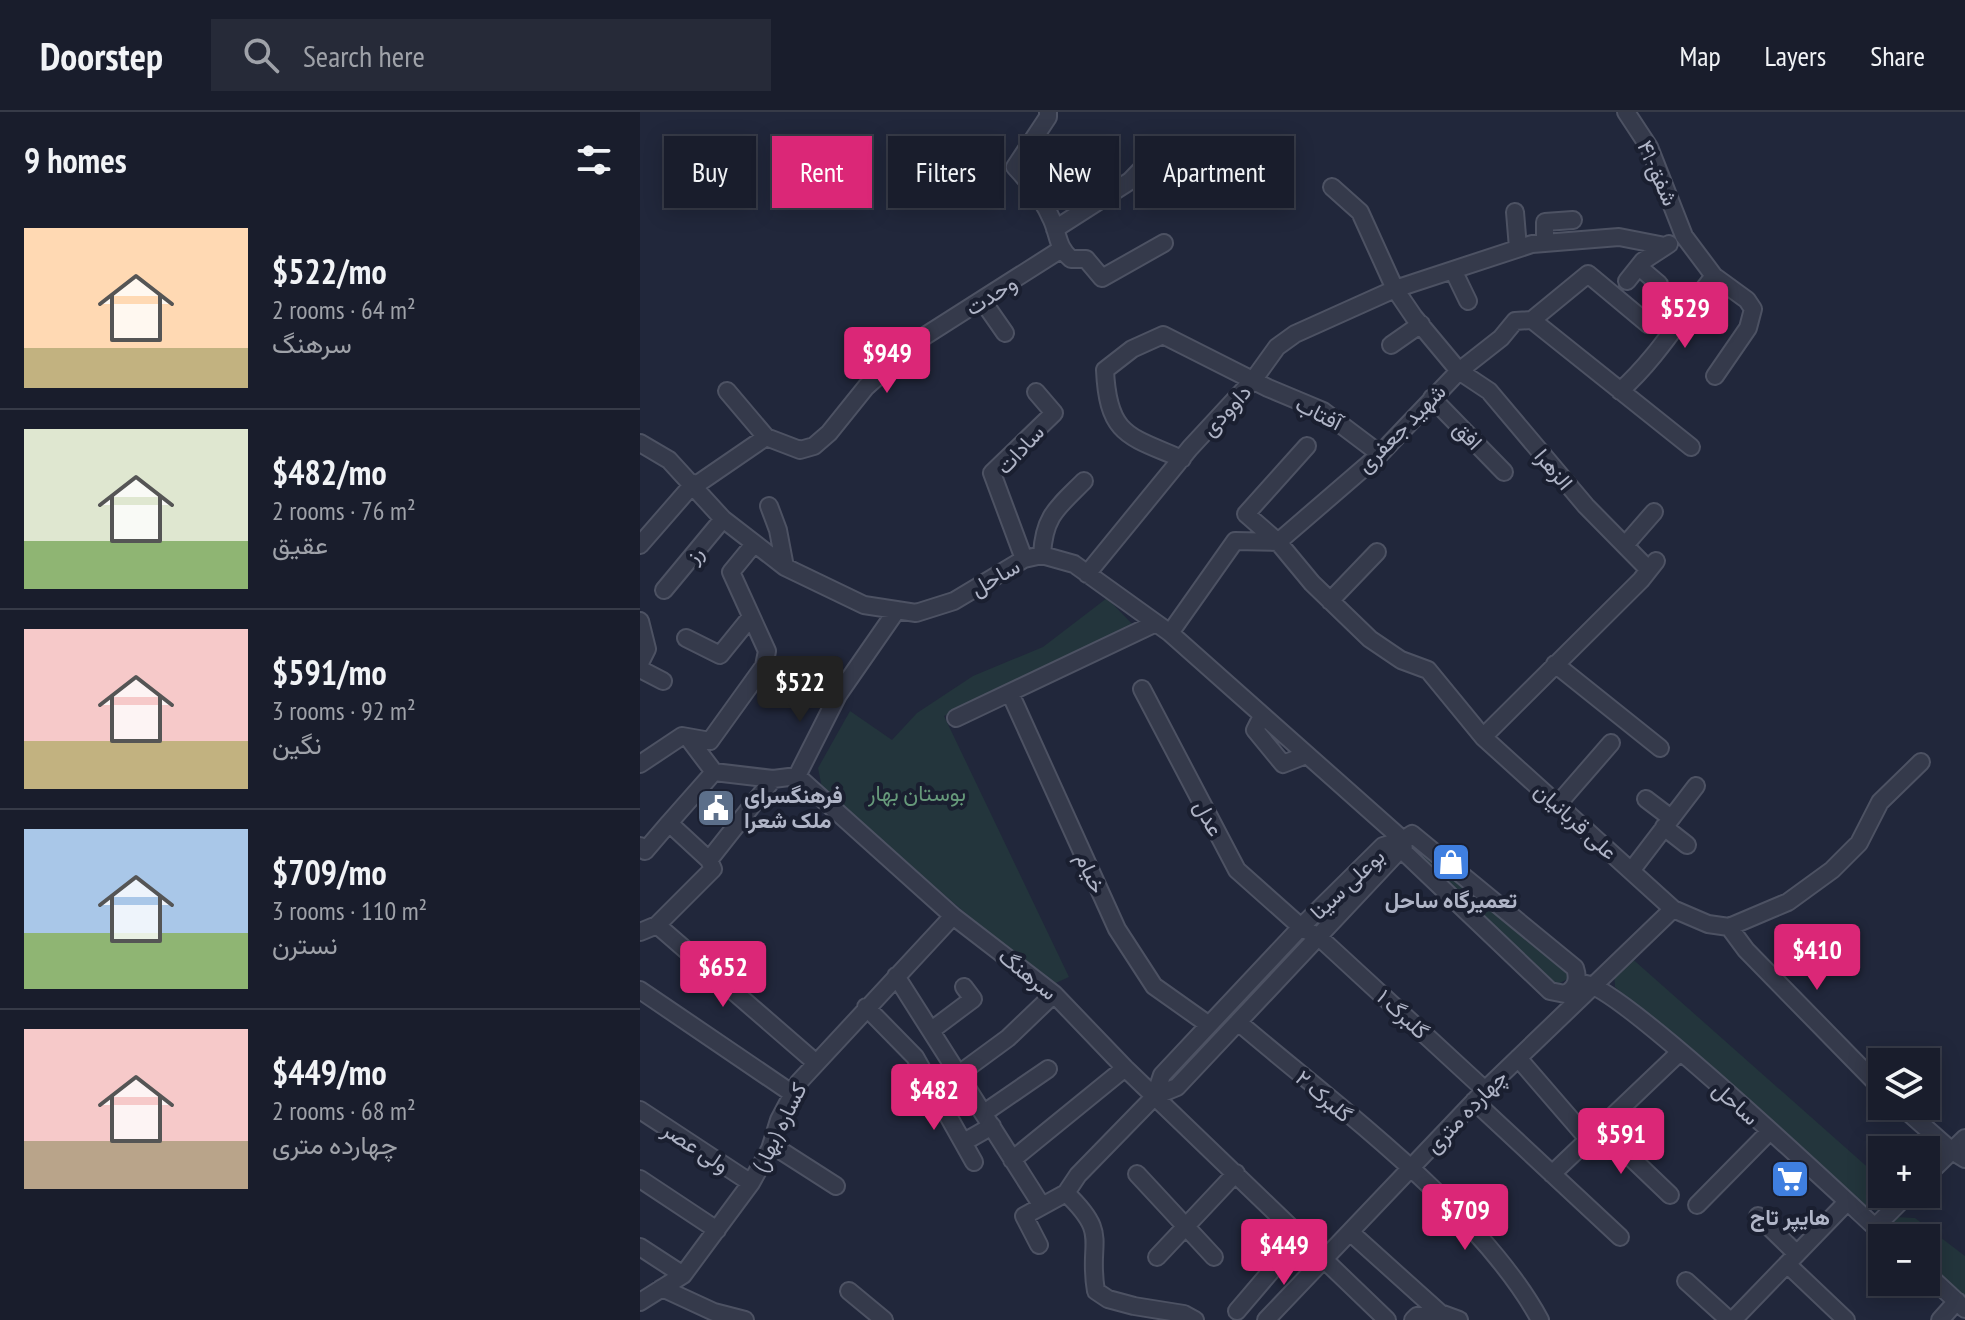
<!DOCTYPE html>
<html lang="en">
<head>
<meta charset="utf-8">
<style>
  :root { --surface:#191d2c; --page:#262a38; --text:#f1f3f6; --muted:#9fa2a9; --line:#373b48; --accent:#db2777 }
  body { margin:0; font-family:"PT Sans Narrow",Vazirmatn,sans-serif; background:var(--page); color:var(--text); height:100vh; display:flex; flex-direction:column; font-size:30px; white-space:nowrap }
  * { box-sizing:border-box; margin:0 }
  p { font-size:26px; color:var(--muted) }
  .icon { flex:none; width:44px; height:44px; fill:none; stroke:currentColor; stroke-width:2; stroke-linecap:round; stroke-linejoin:round }
  .map { position:relative; flex:1; overflow:hidden }
  .sheet { display:flex; flex-direction:column; background:var(--surface); width:640px }
  .sheet>* { flex:none }
  .banner { position:absolute; left:24px; top:24px; width:760px; height:72px; display:flex; gap:16px }
  .controls { position:absolute; left:1228px; top:936px; display:grid; gap:16px }
  .controls a { display:grid; place-items:center; width:72px; height:72px; border-radius:0px; background:var(--surface); box-shadow:0 4px 20px #0003,0 0 0 2px var(--line); font-size:40px }
  .price { position:absolute; translate:-50% -68px; padding:0 18px; border-radius:8px; background:var(--accent); color:#fff; font-size:26px; line-height:52px; filter:drop-shadow(0 2px 4px #0008) }
  .price::after { content:''; position:absolute; left:50%; top:48px; width:24px; height:18px; margin-left:-12px; background:inherit; clip-path:polygon(0 0,100% 0,50% 100%) }
  .price.active { background:#222; color:#fff }
  ul { padding:0; list-style:none }
  li { display:flex; align-items:center; gap:24px; height:200px; padding:0 24px }
  li+li { border-top:2px solid var(--line) }
  li span { display:grid; place-items:center; flex:none; width:224px; height:160px; border-radius:0px; color:#555 }
  li>.icon { margin-inline-start:auto }
  span .icon { width:96px; height:96px; fill:#fffc; stroke-width:1 }
  li b { font-size:34px }
  h2 { display:flex; justify-content:space-between; align-items:center; height:96px; padding:0 24px; font-size:34px }
  .chip { padding:0 28px; border-radius:0px; background:var(--surface); box-shadow:0 4px 20px #0003,0 0 0 2px var(--line); font-size:28px; line-height:72px }
  .chip.active { background:var(--accent); color:#fff }
  header { display:flex; align-items:center; gap:48px; box-sizing:border-box; height:112px; padding:0 40px; background:var(--surface); border-bottom:2px solid var(--line) }
  header strong { font-size:38px }
  nav { display:flex; gap:44px; margin-inline-start:auto; font-size:28px }
  .search { width:560px; height:72px; background:var(--page); display:flex; align-items:center; gap:20px; box-sizing:border-box; padding:0 28px; border-radius:0px; color:var(--muted); font-size:30px }
  main { display:flex; flex:1; min-height:0 }
  .map>svg:first-child { display:block }
</style>
</head>
<body>
<header>
<strong>Doorstep</strong>
<div class="search"><svg class="icon" aria-label="search" viewBox="0 0 24 24"><circle cx="10" cy="10" r="6"/><path d="M15 15l6 6"/></svg>Search here</div>
<nav><a>Map</a><a>Layers</a><a>Share</a></nav>
</header>
<main>
<section class="sheet">
<h2>9 homes<svg class="icon" aria-label="filters" viewBox="0 0 24 24"><path d="M4 7h16M4 17h16"/><circle cx="9" cy="7" r="2"/><circle cx="15" cy="17" r="2"/></svg></h2>
<ul>
<li><span style="background:linear-gradient(#ffd9b3 75%,#c2b280 0)"><svg class="icon" aria-label="home" viewBox="0 0 24 24"><path d="M3 11l9-7 9 7M6 9v11h12V9"/></svg></span><div><b>$522/mo</b><p>2 rooms · 64 m²</p><p>سرهنگ</p></div></li>
<li><span style="background:linear-gradient(#dfe7d0 70%,#8fb573 0)"><svg class="icon" aria-label="home" viewBox="0 0 24 24"><path d="M3 11l9-7 9 7M6 9v11h12V9"/></svg></span><div><b>$482/mo</b><p>2 rooms · 76 m²</p><p>عقیق</p></div></li>
<li><span style="background:linear-gradient(#f6c9c9 70%,#c2b280 0)"><svg class="icon" aria-label="home" viewBox="0 0 24 24"><path d="M3 11l9-7 9 7M6 9v11h12V9"/></svg></span><div><b>$591/mo</b><p>3 rooms · 92 m²</p><p>نگین</p></div></li>
<li><span style="background:linear-gradient(#a9c7e8 65%,#8fb573 0)"><svg class="icon" aria-label="home" viewBox="0 0 24 24"><path d="M3 11l9-7 9 7M6 9v11h12V9"/></svg></span><div><b>$709/mo</b><p>3 rooms · 110 m²</p><p>نسترن</p></div></li>
<li><span style="background:linear-gradient(#f6c9c9 70%,#b9a48a 0)"><svg class="icon" aria-label="home" viewBox="0 0 24 24"><path d="M3 11l9-7 9 7M6 9v11h12V9"/></svg></span><div><b>$449/mo</b><p>2 rooms · 68 m²</p><p>چهارده متری</p></div></li>
</ul>
</section>
<div class="map">
<svg width="1325" height="1208" viewBox="0 0 1325 1208">
  <rect width="100%" height="100%" fill="#21273b"/>
  <path fill="#23353c" d="M467,486L495,515L304,604L429,865L409,874L182,676L178,656L210,599L252,628L277,601L333,564L403,535Z
    M777,741H782L928,860L929,866L913,875L776,746Z
    M988,843L1242,1068V1082H1252L1236,1099L1227,1096L975,875L974,857Z
    M1256,1105L1275,1106L1325,1144V1185L1286,1151V1126H1258L1249,1118Z"/>
  <g fill="none" stroke-linecap="round" stroke-linejoin="round">
    <defs>
      <path id="minor" d="M408,0V5L375,55C390,71 403,87 412,108C419,124 417,135 431,147H446L462,166L524,131
        M986,0L1009,35L1044,124L1074,164L1107,188L1113,197L1108,216L1075,264
        M692,75L720,100L755,177L774,205L819,259L849,279L946,394L1009,458
        M875,100L878,136
        M415,117L490,69L513,45L533,34
        M905,131V110L933,108
        M999,155L1019,172
        M813,158L828,189
        M987,169L1003,149L1029,132
        M342,188L365,221
        M892,208L1051,335
        M751,233L781,212
        M87,279L126,325
        M980,279C1018,245 1042,203 1074,164
        M792,286L864,360
        M0,331L29,348L83,407L145,455L224,493L276,501L314,489L384,447L402,443L434,452L530,521L763,728
        M667,334L606,402L638,430L672,471L730,527L761,548L788,558L843,625L1033,797L1068,812L1089,815L1106,838L1242,977
        M542,347C489,324 468,324 465,258L492,237L523,223L628,276L683,299L740,342
        M56,373L126,325L160,338L174,334L189,321L226,275L277,229L420,138
        M129,394L138,418L145,455
        M986,432L1014,400
        M0,433L54,371
        M402,443C404,404 417,396 444,369
        M384,447L352,361L414,301L396,280
        M447,462L550,336L614,267L637,235L655,222L755,177L892,132L979,125L1025,134
        M24,478L83,407
        M690,489L737,440
        M257,498L198,583L157,664L313,804L414,882L485,956L747,1208
        M0,509L7,537L0,551
        M530,521L595,429L638,430L740,342L819,259L861,226L875,209L892,208L948,162L1008,212
        M46,526L80,543L110,506
        M915,552L1020,636
        M0,557L23,569
        M502,577L597,758L661,815L680,826L845,978
        M370,581L477,817L514,874L569,913
        M622,604L615,618L643,652L666,643
        M316,606L516,511
        M843,625L1001,468L1016,449
        M49,627L74,660
        M0,652L42,624L70,629L124,554L127,539L91,460L114,432
        M1006,687L1031,706
        M918,692L971,631
        M1024,715L1047,733
        M772,722L935,856C939,868 936,876 925,882L910,879L764,740L763,728Z
        M0,734L5,739L29,711
        M69,748L133,667
        M991,759L1056,674
        M17,813L175,950
        M1089,815L1148,790L1192,758L1219,731L1240,690L1281,650
        M0,820L17,813L73,757L69,748L29,711L74,660L133,667L157,664
        M256,864L402,1094
        M946,872C982,876 1205,1088 1247,1126
        M0,878L153,982
        M226,895L275,945L334,1050
        M598,910C694,992 841,1099 900,1208
        M293,917L333,887L324,875
        M878,946L948,1027
        M319,962L368,926L414,882
        M515,984L537,975L755,743L763,728
        M834,989L980,1125
        M1261,994L1312,1039L1325,1047
        M0,998L111,1071
        M344,1001L408,957
        M960,1016L1030,1083
        M324,1030L352,1014
        M132,1033L196,1074
        M372,1048L485,956
        M497,1062L574,1145
        M912,1062L1040,940
        M1286,1064L1325,1026
        M0,1067L77,1118
        M426,1081C471,1124 447,1128 456,1179L468,1187L494,1194L544,1202L555,1208
        M1057,1093L1129,1020
        M1118,1104L1157,1142
        M1235,1115L1268,1082
        M710,1120L800,1201
        M399,1133L384,1104L426,1081L438,1063L515,984L522,963L661,815L743,734L763,728
        M0,1135L43,1163
        M517,1145L596,1061
        M1147,1152L1206,1208
        M1286,1161L1325,1197
        M1046,1169L1089,1208
        M22,1176L74,1200L105,1208
        M209,1179L244,1208
        M0,1190L43,1163L111,1071L130,1037L139,1008L159,970L313,804
        M597,1199L661,1124
        M626,1208L845,978L1033,797
        M773,1208L777,1204L800,1201L819,1208
        M1093,1208L1207,1090
        M1300,1208L1317,1189"/>
    </defs>
    <use href="#minor" stroke="#4d5263" stroke-width="20"/>
    <use href="#minor" stroke="#353a4b" stroke-width="16"/>
  </g>
  <defs>
    <symbol id="civic-square" viewBox="-11 -11 22 22"><rect x="-9" y="-9" width="18" height="18" rx="4" fill="#5c6f8a" stroke="#1a1f30"/><path d="M-.6-6.5H3V-4.5H.6V-3L4-1V1h2V6H-6V1h2V-1L-.6-3ZM-1.2 2.5V6h2.4V2.5Z" fill="#fff"/></symbol>
    <symbol id="shop-square" viewBox="-11 -11 22 22"><rect x="-9" y="-9" width="18" height="18" rx="4" fill="#3f7fe0" stroke="#1a1f30"/><path d="M-5-2.5h2.3a2.7 3.5 0 0 1 5.4 0H5L5.5 6h-11ZM-1.5-2.5h3a1.5 2.3 0 0 0-3 0Z" fill="#fff"/></symbol>
    <symbol id="supermarket-square" viewBox="-11 -11 22 22"><rect x="-9" y="-9" width="18" height="18" rx="4" fill="#3f7fe0" stroke="#1a1f30"/><path d="M-6-5.5h2.5l.6 2H6L4.5 2H-2.5L-4.4-4H-6ZM-1.5 3.2a1.3 1.3 0 1 0 .1 0ZM3 3.2a1.3 1.3 0 1 0 .1 0Z" fill="#fff"/></symbol>
  </defs>
  <g fill-rule="evenodd">
    <use href="#civic-square" x="54" y="674" width="44" height="44"/>
    <use href="#shop-square" x="789" y="728" width="44" height="44"/>
    <use href="#supermarket-square" x="1128" y="1045" width="44" height="44"/>
  </g>
  <g text-anchor="middle" dominant-baseline="central" stroke-width="8" stroke-linejoin="round" paint-order="stroke">
    <g font-size="22" fill="#b0b5c7" stroke="#1a1f30">
      <text transform="translate(1018 61) rotate(66)">شفق-۴۱</text>
      <text transform="translate(351 183) rotate(-32)">وحدت</text>
      <text transform="translate(586 298) rotate(-47)">داوودی</text>
      <text transform="translate(679 301) rotate(27)">آفتاب</text>
      <text transform="translate(761 316) rotate(-45)">شهید جعفری</text>
      <text transform="translate(828 323) rotate(46)">افق</text>
      <text transform="translate(380 337) rotate(-47)">سادات</text>
      <text transform="translate(914 357) rotate(50)">الزهرا</text>
      <text transform="translate(54 442) rotate(-50)">رز</text>
      <text transform="translate(355 465) rotate(-30)">ساحل</text>
      <text transform="translate(569 706) rotate(62)">عدل</text>
      <text transform="translate(936 709) rotate(42)">علی قربانیان</text>
      <text transform="translate(451 761) rotate(66)">خیام</text>
      <text transform="translate(707 772) rotate(-43)">بوعلی سینا</text>
      <text transform="translate(388 862) rotate(39)">سرهنگ</text>
      <text transform="translate(763 902) rotate(43)">گلبرگ ۱</text>
      <text transform="translate(684 984) rotate(41)">گلبرک ۲</text>
      <text transform="translate(1096 991) rotate(42)">ساحل</text>
      <text transform="translate(826 999) rotate(-46)">چهارده متری</text>
      <text transform="translate(139 1015) rotate(-64)">کساره (بهار)</text>
      <text transform="translate(56 1035) rotate(33)">ولی عصر</text>
    </g>
    <g font-size="22" fill="#66997a" stroke="#1a1f30">
      <text x="277" y="681">بوستان بهار</text>
    </g>
    <g font-size="22" font-weight="bold" fill="#b0b5c7" stroke="#1a1f30">
      <text x="104" y="683" text-anchor="start">فرهنگسرای<tspan x="104" dy="25">ملک شعرا</tspan></text>
      <text x="811" y="788">تعمیرگاه ساحل</text>
      <text x="1150" y="1105">هایپر تاج</text>
    </g>
  </g>
</svg>
<div class="controls">
<a><svg class="icon" aria-label="layers" viewBox="0 0 24 24"><path d="M12 4l9 5-9 5-9-5zM3 14l9 5 9-5"/></svg></a>
<a>+</a>
<a>−</a>
</div>
<b class="price" style="left:1045px;top:238px">$529</b>
<b class="price" style="left:247px;top:283px">$949</b>
<b class="price active" style="left:160px;top:612px">$522</b>
<b class="price" style="left:1177px;top:880px">$410</b>
<b class="price" style="left:83px;top:897px">$652</b>
<b class="price" style="left:294px;top:1020px">$482</b>
<b class="price" style="left:981px;top:1064px">$591</b>
<b class="price" style="left:825px;top:1140px">$709</b>
<b class="price" style="left:644px;top:1175px">$449</b>
<div class="banner">
<a class="chip">Buy</a>
<a class="chip active">Rent</a>
<a class="chip">Filters</a>
<a class="chip">New</a>
<a class="chip">Apartment</a>
</div>
</div>
</main>
</body>
</html>
